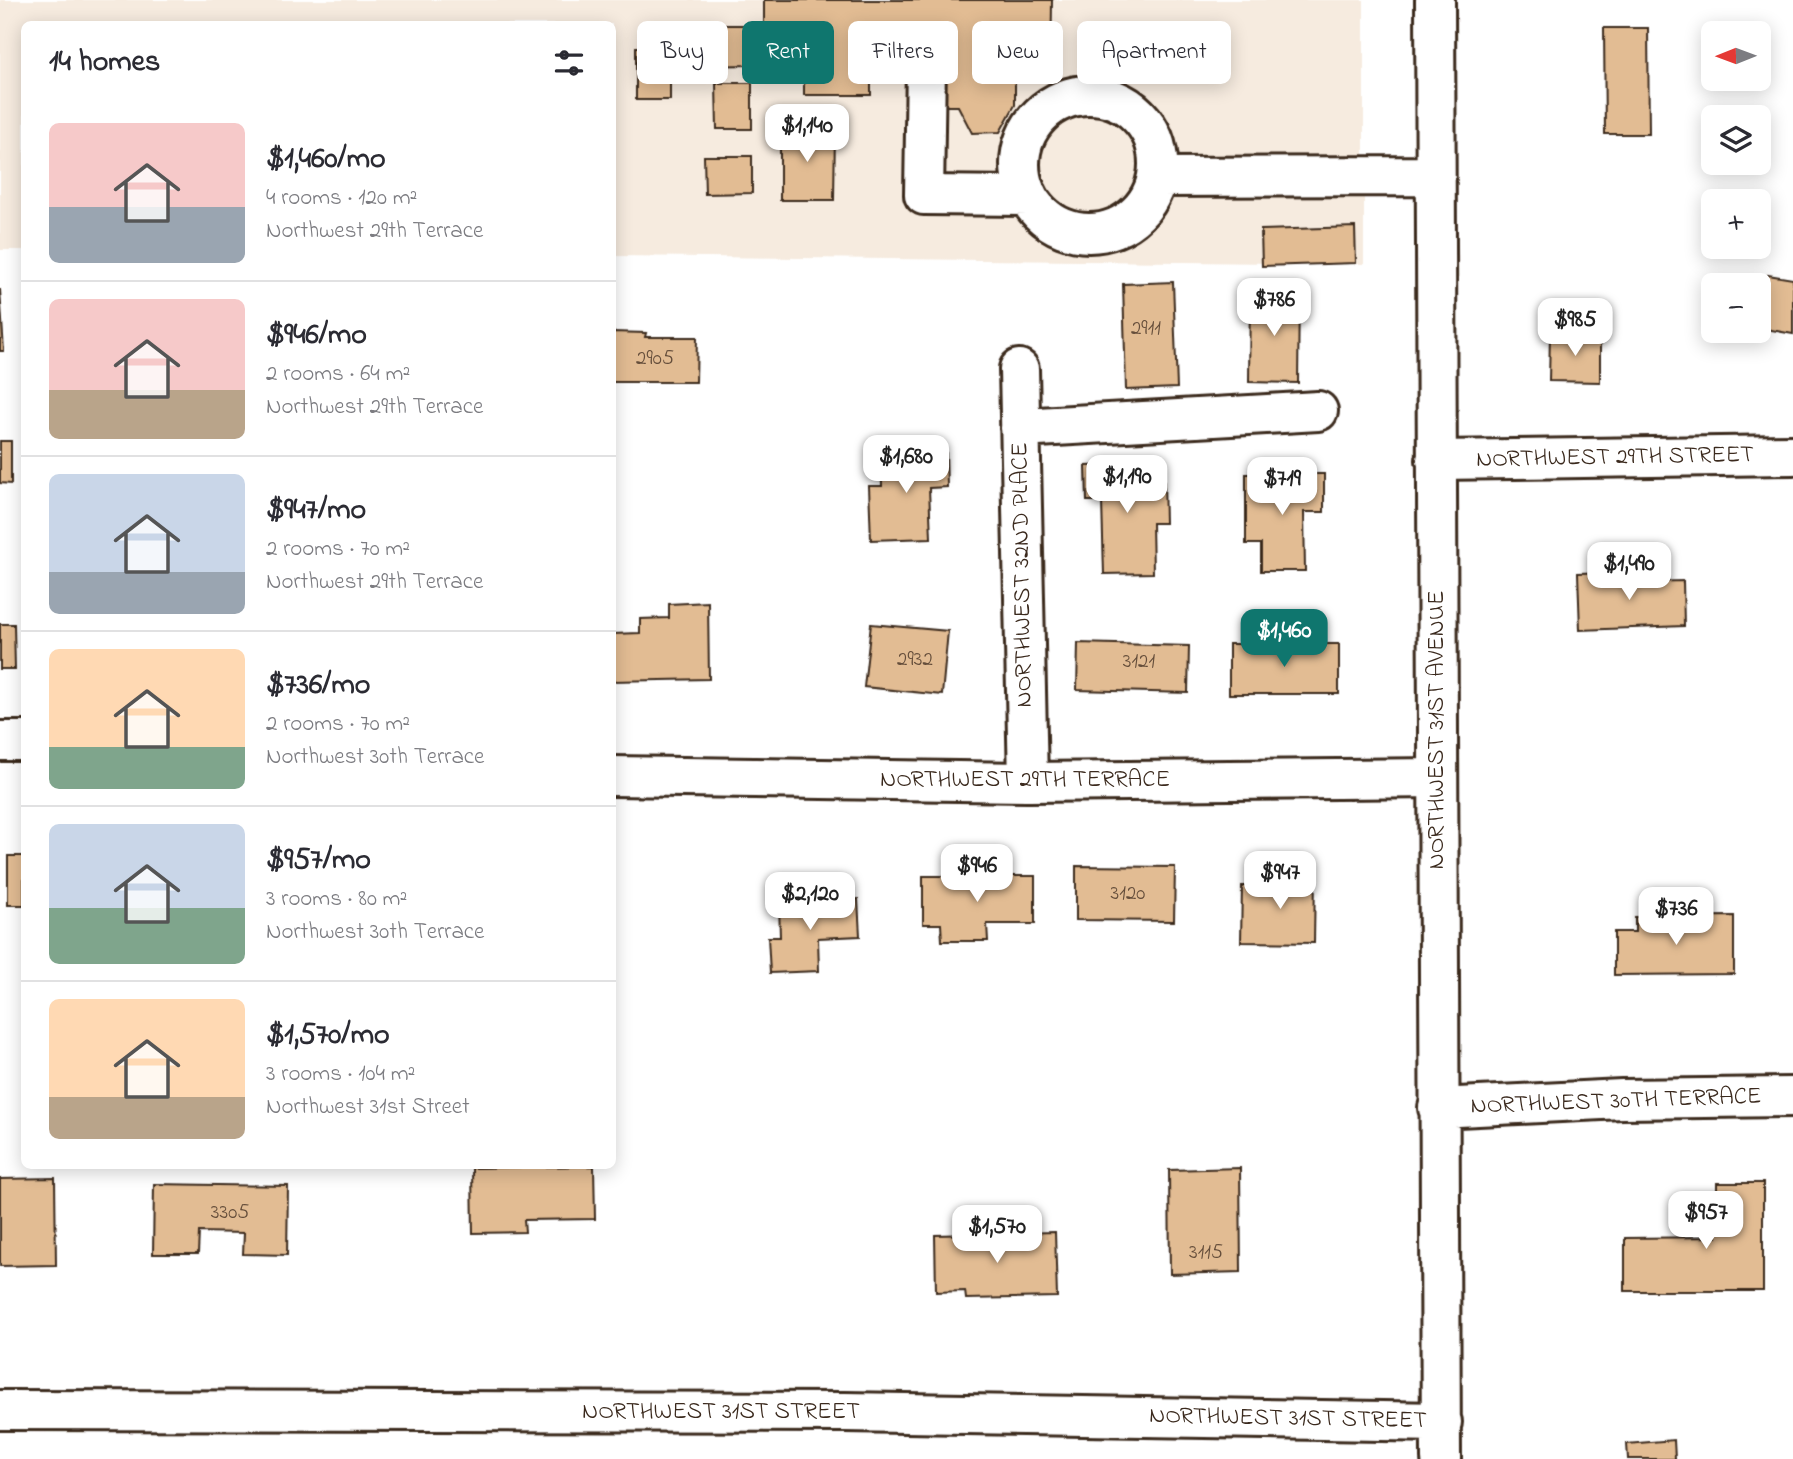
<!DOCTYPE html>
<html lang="en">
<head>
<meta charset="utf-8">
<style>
  :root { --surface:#fff; --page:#f7f7f7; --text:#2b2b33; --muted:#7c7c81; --line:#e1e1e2; --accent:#0f766e }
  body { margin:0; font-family:"Indie Flower",sans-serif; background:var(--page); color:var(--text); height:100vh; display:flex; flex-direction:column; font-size:26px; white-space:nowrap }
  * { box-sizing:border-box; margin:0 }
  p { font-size:23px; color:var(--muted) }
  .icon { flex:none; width:38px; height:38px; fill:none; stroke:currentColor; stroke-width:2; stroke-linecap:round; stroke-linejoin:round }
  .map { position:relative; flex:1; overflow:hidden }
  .sheet { position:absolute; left:21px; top:21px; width:595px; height:1148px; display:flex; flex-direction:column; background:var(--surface); border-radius:10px; box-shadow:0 4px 18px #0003 }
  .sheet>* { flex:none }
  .hud { position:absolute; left:637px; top:21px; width:665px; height:63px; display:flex; gap:14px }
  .needle { width:46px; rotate:269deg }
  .fabs { position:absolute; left:1701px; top:21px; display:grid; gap:14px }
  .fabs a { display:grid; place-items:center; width:70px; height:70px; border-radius:10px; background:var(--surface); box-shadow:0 4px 18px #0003; font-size:35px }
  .price { position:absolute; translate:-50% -60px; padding:0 16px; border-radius:14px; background:#fff; color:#222; font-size:23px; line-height:46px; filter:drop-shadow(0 2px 4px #0008) }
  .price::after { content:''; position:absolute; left:50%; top:42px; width:21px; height:16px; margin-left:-10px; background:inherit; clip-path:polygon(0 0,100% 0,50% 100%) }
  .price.current { background:var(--accent); color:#fff }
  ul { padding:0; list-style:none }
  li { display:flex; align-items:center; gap:21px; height:175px; padding:0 28px }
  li+li { border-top:2px solid var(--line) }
  li span { display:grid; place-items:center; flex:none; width:196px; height:140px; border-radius:10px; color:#555 }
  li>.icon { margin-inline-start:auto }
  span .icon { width:84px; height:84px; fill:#fffc; stroke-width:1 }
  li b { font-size:30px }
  h2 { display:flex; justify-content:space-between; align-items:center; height:84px; padding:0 28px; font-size:30px }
  .tag { padding:0 24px; border-radius:10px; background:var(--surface); box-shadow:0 4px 18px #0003; font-size:24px; line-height:63px }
  .tag.current { background:var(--accent); color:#fff }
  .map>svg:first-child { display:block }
</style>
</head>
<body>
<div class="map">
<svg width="1793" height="1459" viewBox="0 0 1793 1459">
  <rect width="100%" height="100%" fill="#fff"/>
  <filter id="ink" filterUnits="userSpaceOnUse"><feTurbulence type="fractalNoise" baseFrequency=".0143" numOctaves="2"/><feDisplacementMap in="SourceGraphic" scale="14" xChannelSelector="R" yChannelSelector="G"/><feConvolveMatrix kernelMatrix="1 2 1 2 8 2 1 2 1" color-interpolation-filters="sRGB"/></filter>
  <g filter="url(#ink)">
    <path fill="#f6ebdf" d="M0,0H1364V264L613,256L612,24H24V250H0Z"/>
    <path fill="#e2bc93" stroke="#3b2a1e" stroke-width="2" d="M764,0H1052L1051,74L1015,75V105L1000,132L972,133L958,106H944V40H871V95H804V74H764Z
      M696,25H752L753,65L696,66Z
      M1604,28H1648L1649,134H1605Z
      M636,47H670V100H636Z
      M716,83H752V129H717Z
      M780,129H835L834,200H780Z
      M704,156H752V193L705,194Z
      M1355,227L1356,263L1262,266L1261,230Z
      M1768,275L1793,279V334L1760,328Z
      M1173,282L1177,388L1126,390L1123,284Z
      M0,289L4,351H0Z
      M1250,294H1299L1298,383L1249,382Z
      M612,332L646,333L645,337H697L696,382H612Z
      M1550,333L1600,334V382L1549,381Z
      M0,441H11V484L0,483Z
      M946,451L947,487L929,488L931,538L871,540L869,486H882L881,454Z
      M1150,464L1151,481L1164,480L1165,523H1152L1153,573L1104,574L1102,501H1087L1086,466Z
      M1246,474H1324V512H1304L1305,571H1261V544H1246Z
      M1645,571V582L1683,581L1684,626L1580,630L1578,573Z
      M708,602L709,679L612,681V634L640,633V619L669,618V604Z
      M0,624H14L15,669H0Z
      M871,624L948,631L942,695L864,687Z
      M1078,643L1189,646L1188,693L1077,690Z
      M1229,644H1339V694H1229Z
      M8,856H24V905H8Z
      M1076,866L1175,867L1174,921L1076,920Z
      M1277,873L1315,874L1314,943L1241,942L1242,886H1276Z
      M923,876H1035V924H987L988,941H942L941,924H923Z
      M858,899L860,936L818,938L819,971L770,973L768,937H780L779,903Z
      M1734,916V974L1614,975V932H1635V917Z
      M594,1166L595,1219L524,1220L525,1232L473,1233L472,1168Z
      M1240,1168L1241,1272L1170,1274L1169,1170Z
      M55,1178L56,1265L0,1266V1179Z
      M1717,1183H1763V1291H1625V1238L1717,1237Z
      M154,1184L288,1186L287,1255L243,1254L244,1233L199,1232L198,1254H153Z
      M1055,1232L1057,1297L966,1299L965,1291L936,1292L935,1235Z
      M1674,1440L1675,1459H1628L1627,1444Z"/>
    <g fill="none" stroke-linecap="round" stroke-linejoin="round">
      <defs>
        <path id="minor" d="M1435,0L1441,1459
          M926,63L924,195L1028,196
          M1020 164a69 69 0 1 1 138 0a69 69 0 1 1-138 0Z
          M1157,177L1435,176
          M1019,369L1028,782
          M1020,428L1318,411
          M1436,460L1793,455
          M0,741H24
          M612,776L1028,782L1438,778
          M1438,1108L1622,1099L1793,1097
          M0,1410L845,1412L1442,1422"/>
      </defs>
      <use href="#minor" stroke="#3b2a1e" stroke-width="44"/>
      <use href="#minor" stroke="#fff" stroke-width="38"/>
    </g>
  </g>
  <g text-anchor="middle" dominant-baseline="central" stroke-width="5" stroke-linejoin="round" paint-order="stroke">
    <g font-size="21" fill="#654e3b">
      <text x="1146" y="329">2911</text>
      <text x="655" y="359">2905</text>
      <text x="915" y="660">2932</text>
      <text x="1139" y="662">3121</text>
      <text x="1128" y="894">3120</text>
      <text x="230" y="1213">3305</text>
      <text x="1206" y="1253">3115</text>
    </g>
    <g font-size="24" fill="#3b2a1e" stroke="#fff">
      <text transform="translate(1615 458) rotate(-1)">NORTHWEST 29TH STREET</text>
      <text transform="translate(1023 575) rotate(-91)">NORTHWEST 32ND PLACE</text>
      <text transform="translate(1437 730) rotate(-90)">NORTHWEST 31ST AVENUE</text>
      <text x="1025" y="780">NORTHWEST 29TH TERRACE</text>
      <text transform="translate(1616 1102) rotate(-2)">NORTHWEST 30TH TERRACE</text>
      <text x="721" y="1412">NORTHWEST 31ST STREET</text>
      <text transform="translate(1288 1419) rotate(1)">NORTHWEST 31ST STREET</text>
    </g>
  </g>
</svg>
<div class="fabs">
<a><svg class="needle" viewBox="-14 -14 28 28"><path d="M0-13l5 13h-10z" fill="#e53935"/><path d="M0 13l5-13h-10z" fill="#7c7c81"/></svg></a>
<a><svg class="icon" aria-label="layers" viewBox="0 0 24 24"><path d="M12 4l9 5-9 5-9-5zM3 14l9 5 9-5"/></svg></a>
<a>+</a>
<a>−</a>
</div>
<b class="price" style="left:807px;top:164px">$1,140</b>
<b class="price" style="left:1274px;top:338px">$786</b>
<b class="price" style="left:1575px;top:358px">$985</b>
<b class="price" style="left:906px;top:495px">$1,680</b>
<b class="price" style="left:1127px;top:515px">$1,190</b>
<b class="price" style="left:1282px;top:517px">$719</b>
<b class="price" style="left:1629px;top:602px">$1,490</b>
<b class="price current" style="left:1284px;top:669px">$1,460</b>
<b class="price" style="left:977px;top:904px">$946</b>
<b class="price" style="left:1280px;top:911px">$947</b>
<b class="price" style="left:810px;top:932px">$2,120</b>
<b class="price" style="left:1676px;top:947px">$736</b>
<b class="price" style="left:1706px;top:1251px">$957</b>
<b class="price" style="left:997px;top:1265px">$1,570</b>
<div class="hud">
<a class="tag">Buy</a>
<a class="tag current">Rent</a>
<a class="tag">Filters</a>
<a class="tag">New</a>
<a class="tag">Apartment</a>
</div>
<section class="sheet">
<h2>14 homes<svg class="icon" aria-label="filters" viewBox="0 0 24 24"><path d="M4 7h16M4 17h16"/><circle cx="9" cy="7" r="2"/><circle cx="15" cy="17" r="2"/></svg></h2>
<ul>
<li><span style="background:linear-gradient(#f6c9c9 60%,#9aa5b1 0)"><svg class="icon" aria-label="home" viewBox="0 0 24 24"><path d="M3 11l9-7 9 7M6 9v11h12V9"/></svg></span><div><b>$1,460/mo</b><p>4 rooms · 120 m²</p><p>Northwest 29th Terrace</p></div></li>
<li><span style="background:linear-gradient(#f6c9c9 65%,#b9a48a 0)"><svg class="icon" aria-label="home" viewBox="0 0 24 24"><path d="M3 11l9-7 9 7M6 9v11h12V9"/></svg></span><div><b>$946/mo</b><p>2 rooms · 64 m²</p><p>Northwest 29th Terrace</p></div></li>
<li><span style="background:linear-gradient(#c9d6e8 70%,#9aa5b1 0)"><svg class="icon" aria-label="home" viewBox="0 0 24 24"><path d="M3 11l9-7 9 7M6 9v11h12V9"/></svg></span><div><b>$947/mo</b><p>2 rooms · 70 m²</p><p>Northwest 29th Terrace</p></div></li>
<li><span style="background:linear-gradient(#ffd9b3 70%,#7fa58c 0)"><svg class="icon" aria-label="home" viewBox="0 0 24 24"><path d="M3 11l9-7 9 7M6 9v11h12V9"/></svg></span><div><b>$736/mo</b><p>2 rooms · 70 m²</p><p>Northwest 30th Terrace</p></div></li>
<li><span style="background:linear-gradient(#c9d6e8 60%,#7fa58c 0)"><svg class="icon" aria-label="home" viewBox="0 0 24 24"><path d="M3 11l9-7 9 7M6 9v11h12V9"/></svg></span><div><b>$957/mo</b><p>3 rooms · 80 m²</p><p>Northwest 30th Terrace</p></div></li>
<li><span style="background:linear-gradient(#ffd9b3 70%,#b9a48a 0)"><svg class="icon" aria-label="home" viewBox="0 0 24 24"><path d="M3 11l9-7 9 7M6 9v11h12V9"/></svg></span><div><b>$1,570/mo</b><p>3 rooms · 104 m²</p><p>Northwest 31st Street</p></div></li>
</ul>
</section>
</div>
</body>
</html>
